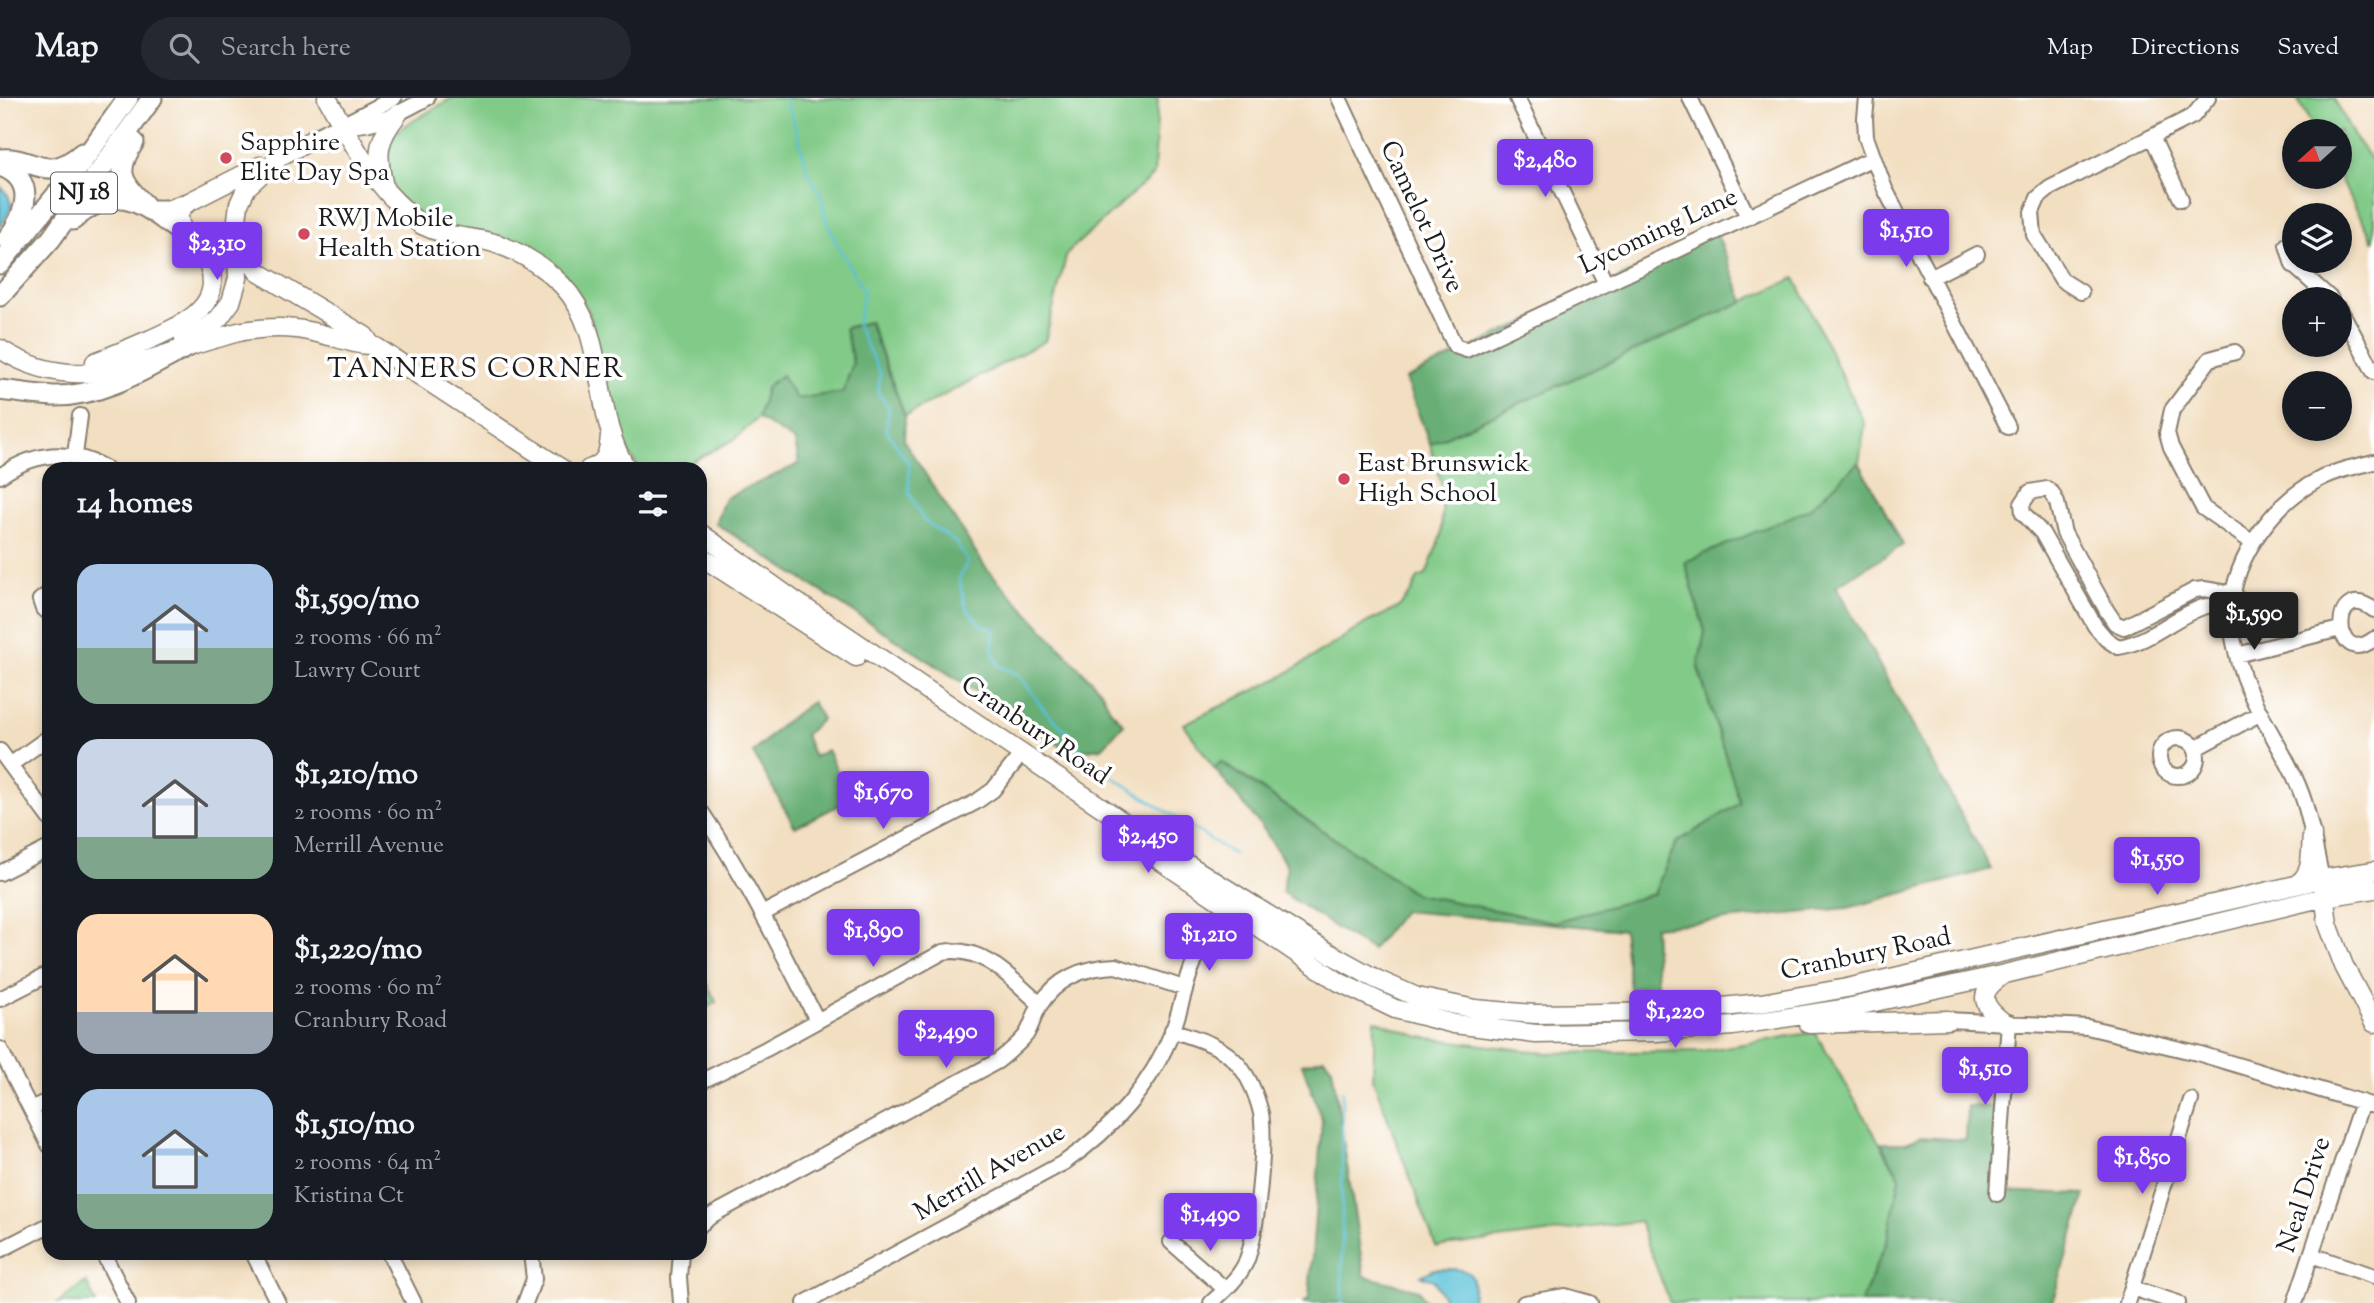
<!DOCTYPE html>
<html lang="en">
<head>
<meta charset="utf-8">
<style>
  :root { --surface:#171b24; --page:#242831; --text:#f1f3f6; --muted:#9ea1a6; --line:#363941; --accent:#7c3aed }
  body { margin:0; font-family:"Sorts Mill Goudy",serif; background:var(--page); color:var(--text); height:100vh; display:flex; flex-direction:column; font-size:26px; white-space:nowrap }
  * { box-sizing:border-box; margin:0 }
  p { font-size:23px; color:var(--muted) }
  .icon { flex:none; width:38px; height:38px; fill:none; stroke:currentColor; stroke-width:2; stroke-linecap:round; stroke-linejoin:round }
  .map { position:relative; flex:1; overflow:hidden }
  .drawer { position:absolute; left:42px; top:364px; width:665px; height:798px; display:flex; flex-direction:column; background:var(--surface); border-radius:21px; box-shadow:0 4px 10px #0003 }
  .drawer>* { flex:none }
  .needle { width:46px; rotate:249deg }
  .tools { position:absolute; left:2282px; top:21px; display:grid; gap:14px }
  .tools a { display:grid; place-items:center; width:70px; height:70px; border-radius:50%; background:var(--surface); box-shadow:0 4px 10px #0003; font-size:35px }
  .price { position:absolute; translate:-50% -60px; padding:0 16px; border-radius:7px; background:var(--accent); color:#fff; font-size:23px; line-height:46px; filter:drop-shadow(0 2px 4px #0008) }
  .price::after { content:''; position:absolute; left:50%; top:42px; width:21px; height:16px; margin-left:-10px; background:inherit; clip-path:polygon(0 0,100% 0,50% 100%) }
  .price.current { background:#222; color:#fff }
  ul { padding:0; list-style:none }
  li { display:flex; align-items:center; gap:21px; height:175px; padding:0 35px }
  li span { display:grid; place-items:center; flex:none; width:196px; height:140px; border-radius:21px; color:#555 }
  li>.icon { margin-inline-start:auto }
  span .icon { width:84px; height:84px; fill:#fffc; stroke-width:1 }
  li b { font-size:30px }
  h2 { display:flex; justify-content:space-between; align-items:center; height:84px; padding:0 35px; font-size:30px }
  header { display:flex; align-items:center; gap:42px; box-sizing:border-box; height:98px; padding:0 35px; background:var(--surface); border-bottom:2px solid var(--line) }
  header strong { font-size:33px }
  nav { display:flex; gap:38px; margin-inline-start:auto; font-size:24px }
  .search { width:490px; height:63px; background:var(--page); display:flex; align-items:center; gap:18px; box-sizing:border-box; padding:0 24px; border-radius:38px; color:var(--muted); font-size:26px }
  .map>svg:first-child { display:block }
</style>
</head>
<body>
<header>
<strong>Map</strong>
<div class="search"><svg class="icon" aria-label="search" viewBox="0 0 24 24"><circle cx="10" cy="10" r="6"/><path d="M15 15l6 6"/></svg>Search here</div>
<nav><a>Map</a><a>Directions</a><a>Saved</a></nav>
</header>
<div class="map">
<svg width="2374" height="1205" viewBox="0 0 2374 1205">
  <rect width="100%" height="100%" fill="#fff"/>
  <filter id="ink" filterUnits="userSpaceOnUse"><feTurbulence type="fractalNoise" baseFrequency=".0143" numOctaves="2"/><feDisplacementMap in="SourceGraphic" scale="14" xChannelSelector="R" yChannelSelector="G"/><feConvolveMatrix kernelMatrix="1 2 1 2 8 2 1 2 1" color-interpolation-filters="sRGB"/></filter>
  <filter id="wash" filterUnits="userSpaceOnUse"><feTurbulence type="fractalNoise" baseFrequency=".00686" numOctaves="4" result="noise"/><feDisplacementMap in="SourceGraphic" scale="28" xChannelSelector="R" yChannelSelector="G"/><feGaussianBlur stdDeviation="1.57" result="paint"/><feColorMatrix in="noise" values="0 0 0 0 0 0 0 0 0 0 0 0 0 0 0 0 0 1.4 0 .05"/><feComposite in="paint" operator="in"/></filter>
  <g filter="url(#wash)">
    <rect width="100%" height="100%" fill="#f2dec0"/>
    <path fill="#81ca87" stroke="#4e7352" stroke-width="2" d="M452,0H1158L1154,76L1067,155L1045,243L905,318L870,224L845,230L853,265L843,294L796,301L781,278L767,288L758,320L735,341L678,371H639L621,342L610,304L589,214L560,172L502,139L450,131L421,119L389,92L385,58L393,35Z
      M2297,0H2334L2353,37L2374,66V144L2339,79L2340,33H2315Z
      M1795,180L1865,327L1859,364L1809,411L1685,464L1705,534L1698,570L1740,705L1676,745L1654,796L1554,824L1416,796L1222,664L1214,670L1184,626L1281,579L1368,524L1398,510L1411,495L1418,480L1426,477L1441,437L1443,393L1430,346Z
      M700,872L716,904L700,913Z
      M1375,922L1420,939L1546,955L1701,953L1815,934L1900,1080L1887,1143L1861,1205H1670L1639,1123L1436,1149L1373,981Z
      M86,1184L96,1205H58Z"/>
    <path fill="#68ae74" stroke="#426548" stroke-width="2" d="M1716,134L1744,203L1430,346L1405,281Z
      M869,224L905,318L904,343L986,470L1101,593L1111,613L1124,626L1102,650L1070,654L715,425L725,400L799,366L795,343L758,320L767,288L782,277L796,301L843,294L853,265L845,230Z
      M1859,364L1903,447L1836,488L1991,771L1848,810L1654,829L1657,889L1630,891L1623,832L1403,813L1372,852L1357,844L1282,794L1287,768L1262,729L1214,670L1221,664L1416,796L1554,824L1654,796L1676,745L1740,705L1698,569L1705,533L1685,464L1809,411Z
      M812,604L822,621L805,637L814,659L827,652L852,701L795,729L753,655L782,626Z
      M1324,960L1332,969L1364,1178L1419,1192L1426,1205H1303L1309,1200L1322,1022L1302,966Z
      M1967,1008L2000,1009L1999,1093L2085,1096L2052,1205H1861L1887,1143L1900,1080L1881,1045H1906L1921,1039L1966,1042Z"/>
    <path fill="#5ac1d8" stroke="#3b6e7a" stroke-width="2" d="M0,88L8,97L12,109L0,130Z
      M1434,1171C1464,1171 1480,1168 1471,1205H1446L1434,1182L1421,1178Z"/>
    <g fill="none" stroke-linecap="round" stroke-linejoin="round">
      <path stroke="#5ac1d8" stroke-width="2.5" d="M784,0L792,18L808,74L822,99L825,117L836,145L864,193L857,228L880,275L878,295L889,310L886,332L909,366V394L923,422L955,444L968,463L959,481L966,510L980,526L995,532L992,551L998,567L1019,577L1045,613L1076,642L1083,660L1233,756
        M1342,993V1205"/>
    </g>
  </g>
  <g filter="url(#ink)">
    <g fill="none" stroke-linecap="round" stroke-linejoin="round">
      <defs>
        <path id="minor" d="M1339,0L1455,248L1466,252L1873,60
          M1517,0L1606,186
          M1690,0L1748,119
          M1867,0L1865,20L1866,39L1885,91L2008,329
          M344,26L394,0
          M342,27C374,30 400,15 427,0
          M2152,39L2181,101
          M2287,147L2293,167L2331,201
          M1930,180L1977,156
          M2081,194L2062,182L2034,137L2032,114L2038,100L2050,90L2193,18L2208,0
          M2340,211L2374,274
          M2235,254L2210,261L2172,312L2167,335L2171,349L2203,410L2253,445
          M75,357L80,318
          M0,378C34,354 70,350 107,371
          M49,495L40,502L43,511L49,514
          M2231,509C2223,508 2212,506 2203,509C2173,519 2151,544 2118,549L2106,541L2095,528L2042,435L2023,415L2022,406L2030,394L2047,391L2052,395L2057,405L2064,435L2107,513L2115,525L2124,529L2195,492L2204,491L2235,496
          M2374,512C2330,479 2331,573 2374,541
          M2237,557L2340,531
          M2159 659a19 19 0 1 1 38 0a19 19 0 1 1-38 0Z
          M2196,650L2261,615
          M0,653L49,720
          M10,667L49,639
          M702,715C746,780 781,852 817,922
          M0,775L49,750
          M2322,781C2316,756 2312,728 2304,703C2290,659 2259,622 2243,578C2236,558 2230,531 2231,510C2235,458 2273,405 2318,382C2336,372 2355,369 2374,364
          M762,816L976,704L993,692L1016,663
          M0,901L49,876
          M1948,922L2087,929L2197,955L2374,1008
          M1172,932C1196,941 1221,946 1238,966C1249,979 1257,999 1261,1015C1266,1044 1257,1137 1246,1164C1239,1180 1223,1194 1211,1205
          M0,951L49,1047
          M700,984L766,951L943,854C984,847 1012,882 1040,906
          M31,1011L49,1002
          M1997,1096L2009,924
          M700,1127L714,1116L998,963C1008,955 1018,947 1026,937C1032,928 1034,916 1040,907C1057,880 1085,869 1116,868L1184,890
          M1171,1144L1225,1191
          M0,1152L49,1127
          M103,1155L128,1205
          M253,1155L278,1205
          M389,1155L414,1205
          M681,1155L679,1179L681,1205
          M2311,1157L2374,1178
          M2132,1190L2178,1205
          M525,1205L534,1181L531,1155
          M805,1205L1065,1064C1113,1031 1152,986 1173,932C1182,907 1186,880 1198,855C1207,836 1221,819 1232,800
          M1524,1205L1565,1198L1590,1205
          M2127,1205L2191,1002
          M2295,1205L2362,1004"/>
        <path id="major" d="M327,0C351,41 370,82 406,113C411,118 416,124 422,127C448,140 469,138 494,145C519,153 543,168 562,187C609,236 591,316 627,371
          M384,89C376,55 377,42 398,16
          M239,139L245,155L258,174L365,238L371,247
          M184,241L207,230L219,220L231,204L238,180L236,129L239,106L247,89L282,57L342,27
          M0,251C77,300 136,263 214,241C226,238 238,233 250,232C295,226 313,234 355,245C362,247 369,246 376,249L562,371
          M95,264C114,257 132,249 151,241C186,225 229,206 205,159C196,140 177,138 179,114L185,106L260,68
          M589,371C607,366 609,353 610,337
          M700,435L795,503L1168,754L1329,855L1376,881L1417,899L1475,911L1535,916L1675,914L1761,905L1847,890L2322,781L2374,773
          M700,458L856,559
          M1158,761L1339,884L1395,911L1454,926L1536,936L1656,934L1733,928L1842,911L2005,876L2325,799L2374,791
          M2295,787C2314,777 2310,756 2312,737
          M2323,788L2328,826L2344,868L2374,925
          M2003,924C1979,905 1979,894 2003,877
          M1809,926L1948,922"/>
        <path id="highway" d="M134,44C115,73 121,84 145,107
          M0,61C36,58 44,87 82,55
          M0,68C39,81 25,118 7,141
          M153,112H169L185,106
          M73,122C125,77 147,113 192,142
          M0,166L75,74L128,0
          M0,198L51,141L152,0
          M0,292C18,294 36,297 54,298C103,299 149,269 191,247"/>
      </defs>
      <use href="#minor" stroke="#877d6e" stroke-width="18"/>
      <use href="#major" stroke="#877d6e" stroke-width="21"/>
      <use href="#highway" stroke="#877d6e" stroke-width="23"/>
      <use href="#minor" stroke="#fff" stroke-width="14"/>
      <use href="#major" stroke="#fff" stroke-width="18"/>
      <use href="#highway" stroke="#fff" stroke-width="19"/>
    </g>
  </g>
  <g fill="#d1495b" stroke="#fff" stroke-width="2.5">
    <circle cx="226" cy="60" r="7"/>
    <circle cx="304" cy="136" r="7"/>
    <circle cx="1344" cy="381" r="7"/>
  </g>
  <g text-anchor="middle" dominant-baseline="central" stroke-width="7" stroke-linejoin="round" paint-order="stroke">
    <rect fill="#fff" stroke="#606060" stroke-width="2" x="51" y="74.5" width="66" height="41" rx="5"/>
    <g font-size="24" font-weight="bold" fill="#1c1c1c">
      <text x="84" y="95">NJ 18</text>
    </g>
    <g font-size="26" fill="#1c1c1c" stroke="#fff" text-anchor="start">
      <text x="240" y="45">Sapphire<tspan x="240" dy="30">Elite Day Spa</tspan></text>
      <text x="318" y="121">RWJ Mobile<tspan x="318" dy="30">Health Station</tspan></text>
      <text x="1358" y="366">East Brunswick<tspan x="1358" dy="30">High School</tspan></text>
    </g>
    <g font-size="26" fill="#1c1c1c" stroke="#fff">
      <text transform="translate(1421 119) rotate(65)">Camelot Drive</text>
      <text transform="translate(1659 134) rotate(-25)">Lycoming Lane</text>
      <text transform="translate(1035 633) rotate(34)">Cranbury Road</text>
      <text transform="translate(1866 857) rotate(-12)">Cranbury Road</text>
      <text transform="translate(990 1075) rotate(-30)">Merrill Avenue</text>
      <text transform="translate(2305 1097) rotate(-72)">Neal Drive</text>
    </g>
    <g font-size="28" letter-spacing="2" fill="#1c1c1c" stroke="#fff">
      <text x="476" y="272">TANNERS CORNER</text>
    </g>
  </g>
</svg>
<div class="tools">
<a><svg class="needle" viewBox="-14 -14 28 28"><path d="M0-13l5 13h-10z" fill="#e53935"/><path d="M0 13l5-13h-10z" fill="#9ea1a6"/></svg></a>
<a><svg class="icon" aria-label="layers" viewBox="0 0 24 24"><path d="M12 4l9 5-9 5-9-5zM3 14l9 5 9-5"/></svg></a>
<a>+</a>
<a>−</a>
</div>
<b class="price" style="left:1545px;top:101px">$2,480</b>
<b class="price" style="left:1906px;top:171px">$1,510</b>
<b class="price" style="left:217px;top:184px">$2,310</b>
<b class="price current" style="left:2254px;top:554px">$1,590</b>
<b class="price" style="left:883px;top:733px">$1,670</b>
<b class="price" style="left:1148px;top:777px">$2,450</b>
<b class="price" style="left:2157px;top:799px">$1,550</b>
<b class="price" style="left:873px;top:871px">$1,890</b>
<b class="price" style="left:1209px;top:875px">$1,210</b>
<b class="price" style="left:1675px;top:952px">$1,220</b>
<b class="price" style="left:946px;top:972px">$2,490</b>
<b class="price" style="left:1985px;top:1009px">$1,510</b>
<b class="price" style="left:2142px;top:1098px">$1,850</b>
<b class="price" style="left:1210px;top:1155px">$1,490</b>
<section class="drawer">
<h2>14 homes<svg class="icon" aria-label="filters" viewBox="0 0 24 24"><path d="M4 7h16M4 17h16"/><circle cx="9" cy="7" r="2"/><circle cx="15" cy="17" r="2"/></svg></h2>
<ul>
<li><span style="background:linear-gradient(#a9c7e8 60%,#7fa58c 0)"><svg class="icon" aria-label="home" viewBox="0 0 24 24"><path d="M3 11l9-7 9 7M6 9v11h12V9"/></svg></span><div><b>$1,590/mo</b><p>2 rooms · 66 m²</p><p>Lawry Court</p></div></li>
<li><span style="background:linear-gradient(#c9d6e8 70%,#7fa58c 0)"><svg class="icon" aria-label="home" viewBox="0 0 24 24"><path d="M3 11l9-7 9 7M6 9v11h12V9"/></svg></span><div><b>$1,210/mo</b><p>2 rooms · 60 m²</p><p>Merrill Avenue</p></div></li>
<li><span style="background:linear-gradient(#ffd9b3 70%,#9aa5b1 0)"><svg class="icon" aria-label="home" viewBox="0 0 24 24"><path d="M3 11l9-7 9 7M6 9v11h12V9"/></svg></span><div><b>$1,220/mo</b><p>2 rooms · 60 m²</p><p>Cranbury Road</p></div></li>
<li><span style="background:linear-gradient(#a9c7e8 75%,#7fa58c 0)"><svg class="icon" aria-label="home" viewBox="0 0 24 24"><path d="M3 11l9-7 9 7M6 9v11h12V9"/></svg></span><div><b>$1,510/mo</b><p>2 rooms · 64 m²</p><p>Kristina Ct</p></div></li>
</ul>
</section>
</div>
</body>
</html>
